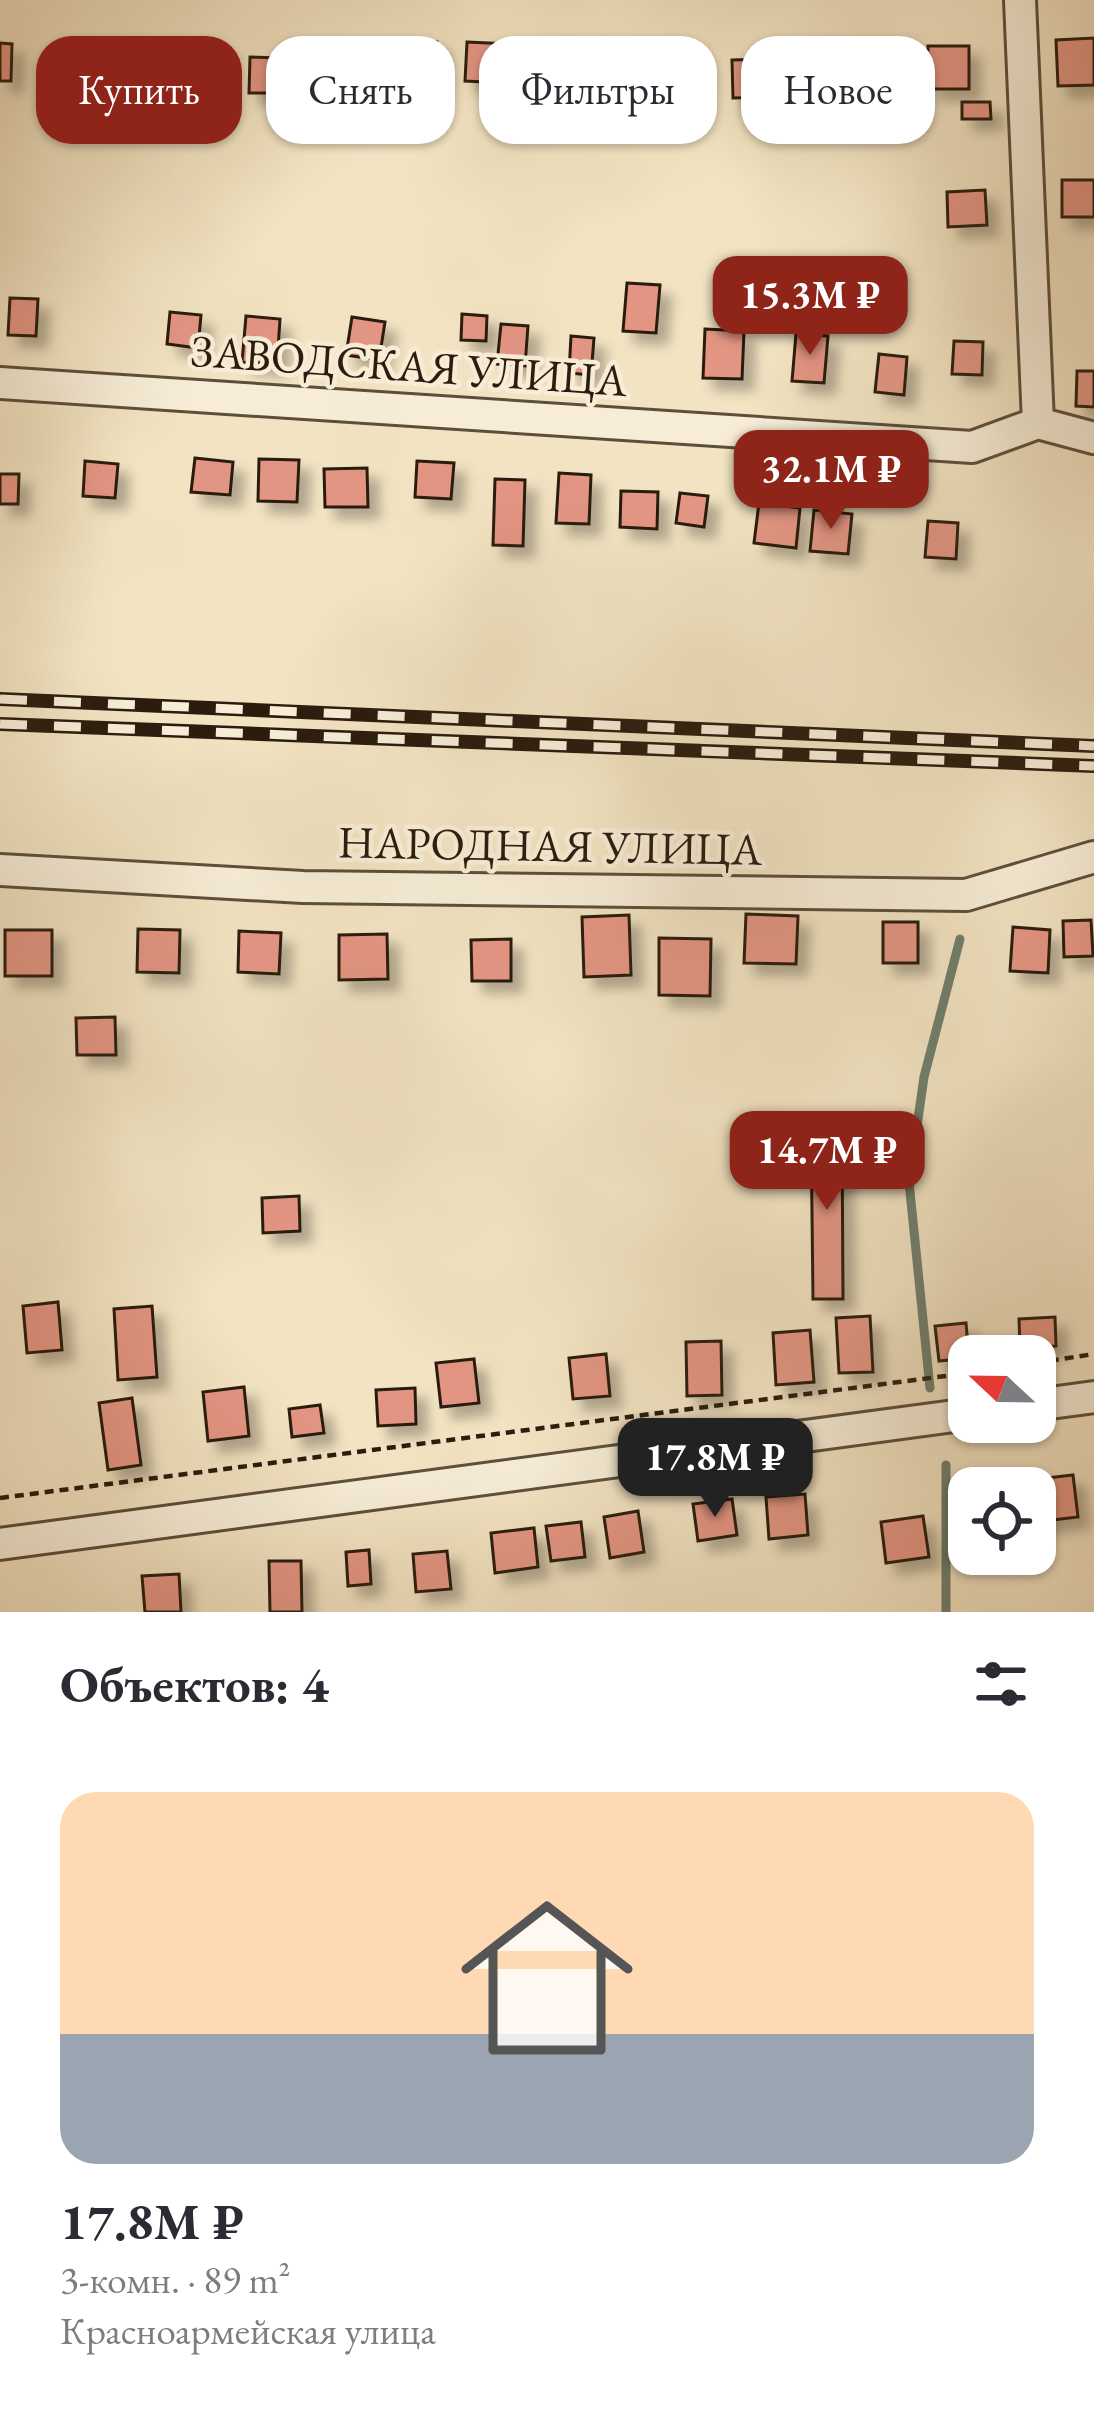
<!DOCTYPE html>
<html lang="ru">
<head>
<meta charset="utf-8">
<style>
  :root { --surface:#fff; --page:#f7f7f7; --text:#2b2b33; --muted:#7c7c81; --line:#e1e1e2; --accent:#8f2418 }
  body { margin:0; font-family:"EB Garamond",serif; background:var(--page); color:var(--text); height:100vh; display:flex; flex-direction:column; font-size:45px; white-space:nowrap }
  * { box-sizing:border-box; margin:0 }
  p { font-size:39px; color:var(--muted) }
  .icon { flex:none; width:66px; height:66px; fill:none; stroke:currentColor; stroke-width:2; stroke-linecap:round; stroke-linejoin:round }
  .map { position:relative; height:1612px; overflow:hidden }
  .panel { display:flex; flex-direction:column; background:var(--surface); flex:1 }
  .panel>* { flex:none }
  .hud { position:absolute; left:36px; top:36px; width:1023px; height:108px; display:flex; gap:24px }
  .needle { width:78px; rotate:292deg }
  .buttons { position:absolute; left:948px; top:1335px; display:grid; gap:24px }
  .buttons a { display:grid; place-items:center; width:108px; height:108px; border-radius:24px; background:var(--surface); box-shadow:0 3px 9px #0004; font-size:60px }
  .price { position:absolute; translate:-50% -102px; padding:0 27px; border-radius:24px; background:var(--accent); color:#fff; font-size:39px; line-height:78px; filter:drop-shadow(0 3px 6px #0008) }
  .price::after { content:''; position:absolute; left:50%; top:72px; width:36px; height:27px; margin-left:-18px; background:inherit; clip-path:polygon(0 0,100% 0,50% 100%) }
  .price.active { background:#222; color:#fff }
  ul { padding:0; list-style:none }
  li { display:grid; align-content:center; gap:24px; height:636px; padding:0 60px }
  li+li { border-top:3px solid var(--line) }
  li span { display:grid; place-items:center; height:372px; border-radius:36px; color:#555 }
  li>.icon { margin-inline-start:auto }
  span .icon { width:216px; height:216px; fill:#fffc; stroke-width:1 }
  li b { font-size:51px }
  h2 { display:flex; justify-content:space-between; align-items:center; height:144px; padding:0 60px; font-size:51px }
  .tag { padding:0 42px; border-radius:36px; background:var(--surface); box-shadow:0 3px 9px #0004; font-size:42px; line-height:108px }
  .tag.active { background:var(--accent); color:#fff }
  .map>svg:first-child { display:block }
</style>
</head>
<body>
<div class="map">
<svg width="1094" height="1612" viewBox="0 0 1094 1612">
  <defs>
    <filter id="shadow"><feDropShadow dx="11" dy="11" stdDeviation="6" flood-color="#0004"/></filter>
  </defs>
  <rect width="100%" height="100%" fill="#f2e3c2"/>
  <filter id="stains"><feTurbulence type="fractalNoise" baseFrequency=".00167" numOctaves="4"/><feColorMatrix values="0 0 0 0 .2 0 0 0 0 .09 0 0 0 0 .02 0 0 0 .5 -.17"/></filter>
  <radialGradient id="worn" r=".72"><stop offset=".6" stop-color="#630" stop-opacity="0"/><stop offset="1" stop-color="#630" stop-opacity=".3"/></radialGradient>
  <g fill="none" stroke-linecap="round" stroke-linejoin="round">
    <path stroke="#6f7e6e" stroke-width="9" d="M930,1388L909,1182L924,1077L960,939
      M946,1612V1465"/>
  </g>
  <path fill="#e39583" stroke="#2b1c0e" stroke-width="3" filter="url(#shadow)" d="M1094,38V85L1058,86L1056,40Z
    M389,40L437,42L436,90L388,89Z
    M806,40H829L828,73L806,72Z
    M467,42L509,44L507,83L465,81Z
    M691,42V80L657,81L656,43Z
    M0,43L12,44L11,81H0Z
    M857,44L895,45L893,78L855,76Z
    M582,45L616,46V78H581Z
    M302,46H336V88H301Z
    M928,46H969V89H928Z
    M56,48L87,50L85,86L54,84Z
    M187,50L211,51L210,83L186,82Z
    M146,53H165V79H146Z
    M250,57L279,58L278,93H249Z
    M769,59V97L733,98L732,60Z
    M962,102H990L991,119H962Z
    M1062,180H1094V217H1062Z
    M985,190L987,225L948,227L947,192Z
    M627,283L660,285L656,333L623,331Z
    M10,298L38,299L36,336L8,335Z
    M170,312L201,315L198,348L167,344Z
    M462,314L487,316L486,341L461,340Z
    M246,316L280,319L277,364L242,362Z
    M352,317L385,322L379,360L346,355Z
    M501,324L528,326L525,366L497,364Z
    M705,329L744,331L742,379L703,378Z
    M796,334L828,336L824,383L792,381Z
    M571,336L594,338L591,375L569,373Z
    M954,341L983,342L982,375L952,374Z
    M879,354L907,357L904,395L875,392Z
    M1077,371H1094V407L1076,406Z
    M195,458L233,462L230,495L191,492Z
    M259,459L299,460L297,502L258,501Z
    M85,461L118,464L115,498L83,496Z
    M417,461L454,463L451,499L415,497Z
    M367,468L368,507H325L324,469Z
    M559,473L591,475L589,524L556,523Z
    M0,474H19L18,504H0Z
    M495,479L525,480L523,546L493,545Z
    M621,491L658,492L657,529L620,527Z
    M680,493L708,496L704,527L676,523Z
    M759,503L800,508L796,548L754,543Z
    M814,510L852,514L848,554L810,551Z
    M928,521L958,523L956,559L925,557Z
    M746,914L798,916L796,964L744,963Z
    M629,915L631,975L584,977L582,917Z
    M1091,920L1093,956L1064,957L1063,921Z
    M883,922H918V963H883Z
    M1013,927L1050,930L1048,973L1010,971Z
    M138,929L180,930L179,973L137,972Z
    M5,930H52V976H5Z
    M239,931L281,933L279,974L238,972Z
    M387,934L388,979L339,980V935Z
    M659,938L711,939L710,996L659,995Z
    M511,939V981H472L471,940Z
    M115,1017L116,1055H77L76,1018Z
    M811,1127H842L843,1299H813Z
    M299,1196L300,1231L263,1233L262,1198Z
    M58,1302L62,1350L27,1353L23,1306Z
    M152,1306L157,1377L118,1380L114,1309Z
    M870,1316L873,1372L839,1373L836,1318Z
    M1055,1317L1056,1346L1020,1347L1019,1319Z
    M966,1323L969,1358L939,1361L935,1326Z
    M810,1330L814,1382L776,1385L773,1333Z
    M721,1341L722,1395L687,1396L686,1342Z
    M606,1354L610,1396L573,1399L569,1358Z
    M474,1359L479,1403L441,1407L436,1363Z
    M244,1387L249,1436L208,1441L203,1392Z
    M415,1388L416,1424L378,1426L376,1390Z
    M132,1398L141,1465L108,1470L99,1403Z
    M320,1405L324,1433L292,1437L289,1409Z
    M1073,1475L1078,1517L1035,1522V1488H1022L1021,1481Z
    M805,1494L808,1535L769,1539L766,1497Z
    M732,1499L737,1535L698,1541L693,1504Z
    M638,1511L644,1552L610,1558L604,1517Z
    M923,1516L929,1557L886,1563L881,1522Z
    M581,1522L585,1557L551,1561L546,1526Z
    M534,1528L538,1567L495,1573L491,1533Z
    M369,1550L371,1584L348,1586L346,1552Z
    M447,1551L451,1589L416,1592L413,1554Z
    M269,1561H301L302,1612H270Z
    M179,1574L181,1612H145L142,1576Z"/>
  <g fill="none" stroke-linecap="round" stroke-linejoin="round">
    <defs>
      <path id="minor" d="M1020,0L1038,423
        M0,383L972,447L1038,423L1094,438
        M0,870L303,887L966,895L1094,857
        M1035,1405L1094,1397
        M0,1544L969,1414"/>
    </defs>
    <use href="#minor" stroke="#5d4e3b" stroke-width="36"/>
    <path stroke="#2b1c0e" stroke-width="4.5" stroke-dasharray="9 6" stroke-linecap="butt" d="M1035,1363L1094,1354
      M0,1498L969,1373"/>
    <use href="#minor" stroke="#f7edd7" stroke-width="30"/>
    <defs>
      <path id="rail" d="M0,699L1094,746
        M0,724L1094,766"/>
    </defs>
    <use href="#rail" stroke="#2b1c0e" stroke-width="14"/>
    <use href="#rail" stroke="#f7edd7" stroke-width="9" stroke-dasharray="27" stroke-linecap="butt"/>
  </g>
  <g text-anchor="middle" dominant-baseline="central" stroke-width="9" stroke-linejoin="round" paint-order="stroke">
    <g font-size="45" fill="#2b1c0e" stroke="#f7edd7">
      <text transform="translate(409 365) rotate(4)">ЗАВОДСКАЯ УЛИЦА</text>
      <text transform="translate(550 845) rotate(1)">НАРОДНАЯ УЛИЦА</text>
    </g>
  </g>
  <rect width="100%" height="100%" filter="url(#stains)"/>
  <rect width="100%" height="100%" fill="url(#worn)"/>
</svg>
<div class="buttons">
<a><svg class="needle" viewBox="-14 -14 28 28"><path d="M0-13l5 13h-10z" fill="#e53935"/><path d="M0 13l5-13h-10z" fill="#7c7c81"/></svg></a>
<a><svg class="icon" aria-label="locate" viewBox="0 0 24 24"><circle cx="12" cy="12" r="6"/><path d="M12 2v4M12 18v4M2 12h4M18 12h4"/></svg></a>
</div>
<b class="price" style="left:810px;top:358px">15.3M ₽</b>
<b class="price" style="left:831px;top:532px">32.1M ₽</b>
<b class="price" style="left:827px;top:1213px">14.7M ₽</b>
<b class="price active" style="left:715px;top:1520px">17.8M ₽</b>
<div class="hud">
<a class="tag active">Купить</a>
<a class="tag">Снять</a>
<a class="tag">Фильтры</a>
<a class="tag">Новое</a>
</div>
</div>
<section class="panel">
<h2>Объектов: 4<svg class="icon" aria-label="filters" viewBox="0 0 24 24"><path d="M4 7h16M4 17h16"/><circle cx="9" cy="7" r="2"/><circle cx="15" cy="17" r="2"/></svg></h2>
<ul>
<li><span style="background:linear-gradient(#ffd9b3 65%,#9aa5b1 0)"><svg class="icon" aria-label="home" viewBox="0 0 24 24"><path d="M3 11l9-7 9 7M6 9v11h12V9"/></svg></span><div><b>17.8M ₽</b><p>3-комн. · 89 m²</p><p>Красноармейская улица</p></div></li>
</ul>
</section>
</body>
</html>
